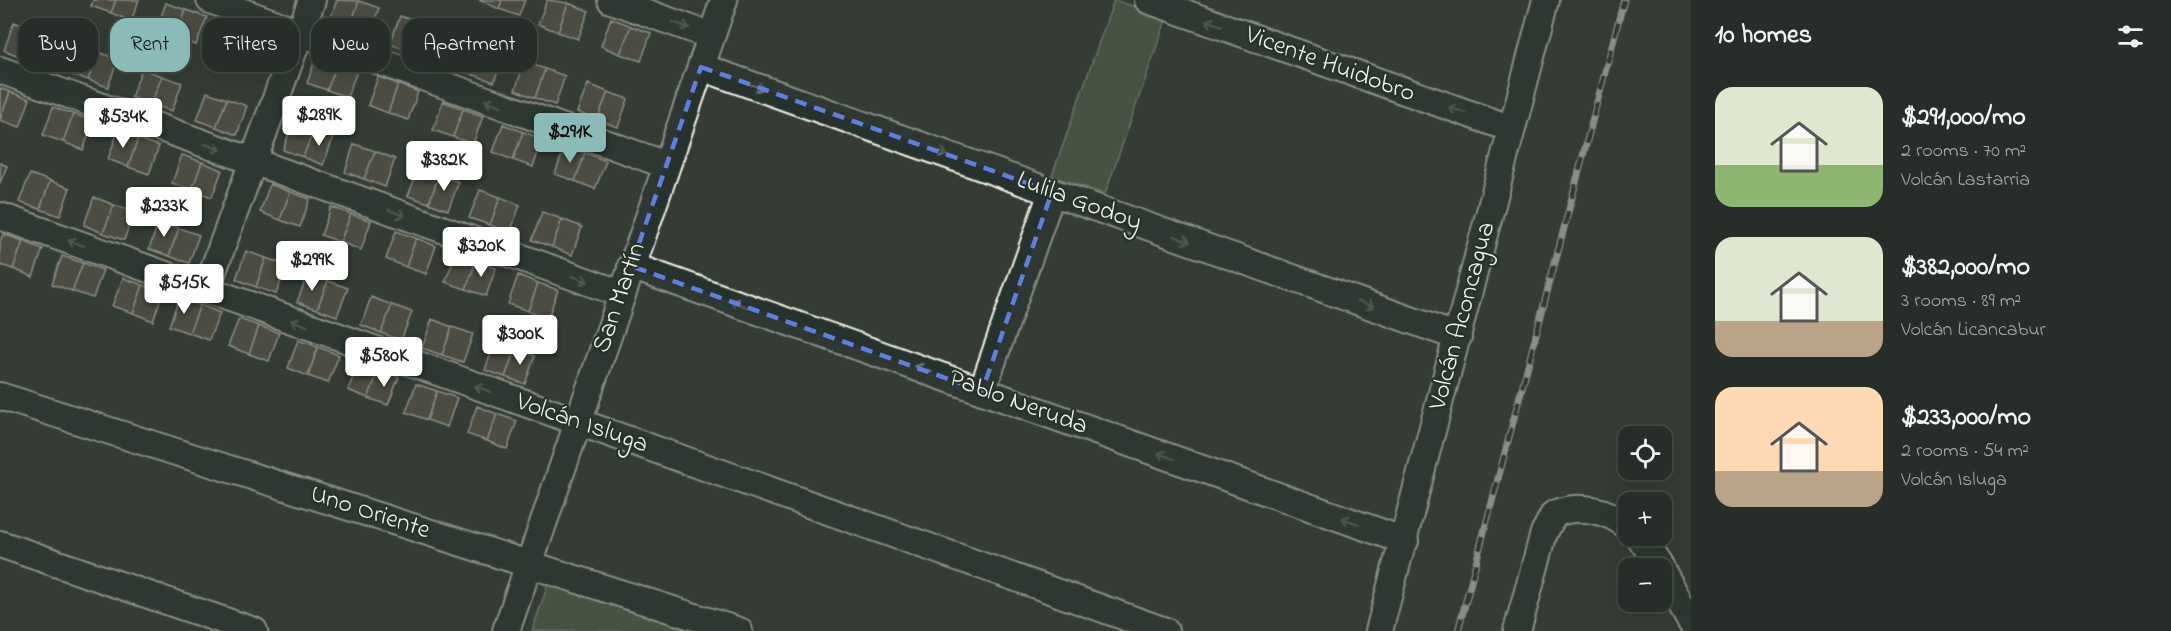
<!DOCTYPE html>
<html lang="en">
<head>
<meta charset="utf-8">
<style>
  :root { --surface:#272d28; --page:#2f3530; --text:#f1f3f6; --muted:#a4a8a8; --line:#434945; --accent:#8bbbb9 }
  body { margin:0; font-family:"Indie Flower",sans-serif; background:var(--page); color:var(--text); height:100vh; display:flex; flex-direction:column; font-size:22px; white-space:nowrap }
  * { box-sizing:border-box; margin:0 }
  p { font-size:20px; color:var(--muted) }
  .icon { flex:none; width:33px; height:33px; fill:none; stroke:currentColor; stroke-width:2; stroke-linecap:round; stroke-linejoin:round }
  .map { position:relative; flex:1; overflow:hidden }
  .sheet { display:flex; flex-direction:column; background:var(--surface); width:480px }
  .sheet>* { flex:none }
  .hud { position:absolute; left:18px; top:18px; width:570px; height:54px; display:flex; gap:12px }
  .controls { position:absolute; left:1618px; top:426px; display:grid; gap:12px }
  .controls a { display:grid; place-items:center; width:54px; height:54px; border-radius:12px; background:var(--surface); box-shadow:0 6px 24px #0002,0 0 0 2px var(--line); font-size:30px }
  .price { position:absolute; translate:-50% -51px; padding:0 14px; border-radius:6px; background:#fff; color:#222; font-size:20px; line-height:39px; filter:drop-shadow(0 2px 3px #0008) }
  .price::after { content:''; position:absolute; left:50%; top:36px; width:18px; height:14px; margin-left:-9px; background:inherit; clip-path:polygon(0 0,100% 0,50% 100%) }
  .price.on { background:var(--accent); color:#111 }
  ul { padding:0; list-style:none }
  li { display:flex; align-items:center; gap:18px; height:150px; padding:0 24px }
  li span { display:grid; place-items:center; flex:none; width:168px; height:120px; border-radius:18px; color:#555 }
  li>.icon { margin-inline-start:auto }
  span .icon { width:72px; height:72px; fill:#fffc; stroke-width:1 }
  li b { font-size:26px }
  h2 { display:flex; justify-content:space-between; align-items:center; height:72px; padding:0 24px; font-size:26px }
  .chip { padding:0 21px; border-radius:18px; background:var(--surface); box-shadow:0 6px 24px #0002,0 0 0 2px var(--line); font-size:21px; line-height:54px }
  .chip.on { background:var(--accent); color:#111 }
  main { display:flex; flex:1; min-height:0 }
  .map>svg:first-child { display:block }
</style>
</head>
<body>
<main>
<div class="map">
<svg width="1691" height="631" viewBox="0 0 1691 631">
  <rect width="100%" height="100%" fill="#343c35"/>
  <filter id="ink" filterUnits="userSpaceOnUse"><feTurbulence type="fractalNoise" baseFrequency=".0167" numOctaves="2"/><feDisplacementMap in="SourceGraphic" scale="12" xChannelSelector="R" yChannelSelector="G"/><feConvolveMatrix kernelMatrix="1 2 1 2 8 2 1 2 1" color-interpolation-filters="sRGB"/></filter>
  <g filter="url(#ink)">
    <path fill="#5d7052" stroke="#a8b09d" stroke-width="1.5" d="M1114,0L1167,17L1105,194L1052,176Z
      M548,584L699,631H532Z"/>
    <path fill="#6b5f56" stroke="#f4f1e8" stroke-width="1.5" d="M93,0H116L111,13L91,6Z
      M116,0H139L131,21L111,13Z
      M337,0L359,1L349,29L329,22Z
      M479,0H502L499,9Z
      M502,0H525L519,16L499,9Z
      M547,0L568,3L558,32L538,24Z
      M359,1L379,8L369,37L349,29Z
      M166,3L186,10L176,38L156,31Z
      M568,3L589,11L578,39L558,32Z
      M186,10L207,17L196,45L176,38Z
      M400,16L420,23L410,51L390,44Z
      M611,18L631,26L620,54L601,46Z
      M14,22L34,30L24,58L4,50Z
      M420,23L441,31L430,59L410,51Z
      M230,26L250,33L240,62L220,54Z
      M631,26L651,33L641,61L620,54Z
      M34,30L54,37L44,65L24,58Z
      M250,33L270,41L260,69L240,62Z
      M464,40L484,47L474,75L454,68Z
      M78,45L98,52L88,80L67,73Z
      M484,47L504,55L494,82L474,75Z
      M98,52L118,59L108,87L88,80Z
      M317,55L338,62L327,90L307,83Z
      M338,62L358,69L347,97L327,90Z
      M525,62L545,69L535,98L515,90Z
      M142,69L162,76L151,104L131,97Z
      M545,69L565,76L555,105L535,98Z
      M162,76L182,83L172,111L151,104Z
      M378,77L398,84L388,113L368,105Z
      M398,84L418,92L408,120L388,113Z
      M588,84L608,92L597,120L577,112Z
      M0,88L10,92L0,119Z
      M10,92L30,99L20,127L0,120Z
      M207,92L227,99L216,127L197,120Z
      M608,92L628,99L618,127L597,120Z
      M227,99L247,106L237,135L216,127Z
      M443,101L463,109L453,137L433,130Z
      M53,107L73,114L63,142L43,135Z
      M463,109L483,116L473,144L453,137Z
      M73,114L94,121L83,150L63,142Z
      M293,122L314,129L303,157L283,150Z
      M503,124L523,132L513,160L493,152Z
      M314,129L334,136L323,165L303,157Z
      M118,131L138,139L128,167L108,159Z
      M523,132L543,139L533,167L513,160Z
      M138,139L159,146L149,174L128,167Z
      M354,144L375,151L364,179L345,172Z
      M565,146L585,153L575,181L555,174Z
      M375,151L395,159L385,187L364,179Z
      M585,153L606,161L595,189L575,181Z
      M182,155L202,162L192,190L172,183Z
      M202,162L222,170L212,197L192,190Z
      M0,163L7,166L0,183Z
      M419,168L439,175L429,203L408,196Z
      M30,174L50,181L40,209L19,202Z
      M439,175L459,182L448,210L429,203Z
      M50,181L70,188L60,216L40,209Z
      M270,184L290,192L280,220L260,212Z
      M480,190L500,197L490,225L469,218Z
      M290,192L310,199L300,227L280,220Z
      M94,197L114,205L103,233L84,225Z
      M500,197L520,205L510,233L490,225Z
      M114,205L134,212L124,240L103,233Z
      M331,207L351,214L340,242L321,235Z
      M542,212L562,219L552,247L532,240Z
      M351,214L371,221L361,250L340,242Z
      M562,219L582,227L572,255L552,247Z
      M159,221L179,228L169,256L149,249Z
      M179,228L199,235L189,263L169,256Z
      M396,231L416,238L406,267L386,259Z
      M3,234L23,241L13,269L0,265V242Z
      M416,238L436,246L426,274L406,267Z
      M23,241L43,249L33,277L13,269Z
      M246,251L266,258L256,287L236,279Z
      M456,254L476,261L466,289L445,282Z
      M62,256L83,263L72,291L52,284Z
      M266,258L287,266L276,294L256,287Z
      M476,261L496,268L486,296L466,289Z
      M83,263L103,270L93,298L72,291Z
      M308,274L328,281L317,309L297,302Z
      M518,275L538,283L528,311L508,304Z
      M123,278L143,285L133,313L112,306Z
      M328,281L348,288L337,316L317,309Z
      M538,283L558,290L548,318L528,311Z
      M143,285L163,292L153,321L133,313Z
      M371,297L392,305L381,333L361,325Z
      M179,298L200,305L189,333L169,326Z
      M200,305L220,313L209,340L189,333Z
      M392,305L412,312L401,340L381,333Z
      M239,319L259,326L249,354L228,346Z
      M432,319L452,327L442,355L422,348Z
      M259,326L279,333L269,361L249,354Z
      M452,327L473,334L463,362L442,355Z
      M298,340L318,347L308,376L288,368Z
      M495,341L515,349L505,377L485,370Z
      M318,347L339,355L328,383L308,376Z
      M515,349L535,356L525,384L505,377Z
      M359,362L379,370L368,398L348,390Z
      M379,370L399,377L388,405L368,398Z
      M416,384L437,391L427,420L406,412Z
      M437,391L457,398L447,427L427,420Z
      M477,406L497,414L487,441L467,434Z
      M497,414L517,421L507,449L487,441Z"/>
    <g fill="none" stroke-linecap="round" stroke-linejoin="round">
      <defs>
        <path id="minor" d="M210,0L666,165
          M611,0L711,36
          M1148,0L1512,129
          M701,67L1458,337
          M0,70L622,294
          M0,216L1165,631
          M631,266L1405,541
          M206,290L312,0
          M982,391L1052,192
          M0,396L739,631
          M1639,536L1661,568
          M0,544L254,631
          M1662,571L1691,622
          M506,631L724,0
          M1379,631L1546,0
          M1517,631L1544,533L1554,514C1579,503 1608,510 1629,527"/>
      </defs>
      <use href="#minor" stroke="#f4f1e8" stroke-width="30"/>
      <use href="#minor" stroke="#26332d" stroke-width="26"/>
      <defs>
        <path id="rail" d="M1458,631L1624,0"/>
      </defs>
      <use href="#rail" stroke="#f4f1e8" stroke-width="7"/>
      <use href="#rail" stroke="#26332d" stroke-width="4.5" stroke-dasharray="14" stroke-linecap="butt"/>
    </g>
    <defs><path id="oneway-shaft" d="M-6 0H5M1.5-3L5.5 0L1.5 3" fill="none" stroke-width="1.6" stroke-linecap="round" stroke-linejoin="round" transform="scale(1.5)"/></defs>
    <g stroke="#6e766e">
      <use href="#oneway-shaft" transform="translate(1214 23) rotate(-160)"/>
      <use href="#oneway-shaft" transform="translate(681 25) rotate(20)"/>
      <use href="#oneway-shaft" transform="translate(756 86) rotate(20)"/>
      <use href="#oneway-shaft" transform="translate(493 103) rotate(-160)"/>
      <use href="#oneway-shaft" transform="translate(1457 110) rotate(-160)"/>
      <use href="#oneway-shaft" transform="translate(213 147) rotate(20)"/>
      <use href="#oneway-shaft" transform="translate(939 152) rotate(20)"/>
      <use href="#oneway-shaft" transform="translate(397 213) rotate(20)"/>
      <use href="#oneway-shaft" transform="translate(1182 239) rotate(20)"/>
      <use href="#oneway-shaft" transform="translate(76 243) rotate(-160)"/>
      <use href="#oneway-shaft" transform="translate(580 279) rotate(20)"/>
      <use href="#oneway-shaft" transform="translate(739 304) rotate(-160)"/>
      <use href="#oneway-shaft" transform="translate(1366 304) rotate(20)"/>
      <use href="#oneway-shaft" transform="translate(299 323) rotate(-160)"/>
      <use href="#oneway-shaft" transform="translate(923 369) rotate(-160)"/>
      <use href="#oneway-shaft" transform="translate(483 389) rotate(-160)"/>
      <use href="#oneway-shaft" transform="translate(1166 456) rotate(-160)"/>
      <use href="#oneway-shaft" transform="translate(1350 521) rotate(-160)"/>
    </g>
  </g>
  <path d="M0 0H1691V631H0ZM701,67L1052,192L982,391L631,266Z" fill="#343c35" fill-opacity=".55" fill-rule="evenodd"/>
  <path fill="none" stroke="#5e7fdd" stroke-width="4.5" stroke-dasharray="12 8" stroke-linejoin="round" d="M701,67L1052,192L982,391L631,266Z"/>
  <g text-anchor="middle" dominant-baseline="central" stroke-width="4.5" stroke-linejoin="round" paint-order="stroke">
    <g font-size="26" fill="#f4f1e8" stroke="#26332d">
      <text transform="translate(1330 65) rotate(20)">Vicente Huidobro</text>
      <text transform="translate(1079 202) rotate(20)">Lulila Godoy</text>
      <text transform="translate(620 298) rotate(-71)">San Martín</text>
      <text transform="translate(1463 316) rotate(-75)">Volcán Aconcagua</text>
      <text transform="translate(1018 403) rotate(20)">Pablo Neruda</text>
      <text transform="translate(582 424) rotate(19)">Volcán Isluga</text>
      <text transform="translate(370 513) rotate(18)">Uno Oriente</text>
    </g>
  </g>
</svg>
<div class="controls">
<a><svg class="icon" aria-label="locate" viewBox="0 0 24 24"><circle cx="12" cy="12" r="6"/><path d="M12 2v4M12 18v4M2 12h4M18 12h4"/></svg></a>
<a>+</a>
<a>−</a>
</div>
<b class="price" style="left:319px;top:147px">$289K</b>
<b class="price" style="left:123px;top:149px">$534K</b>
<b class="price on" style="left:570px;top:164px">$291K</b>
<b class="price" style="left:444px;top:192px">$382K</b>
<b class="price" style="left:164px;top:238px">$233K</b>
<b class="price" style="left:481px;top:278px">$320K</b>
<b class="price" style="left:312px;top:292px">$299K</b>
<b class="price" style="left:184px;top:315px">$515K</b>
<b class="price" style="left:520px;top:366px">$300K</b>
<b class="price" style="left:384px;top:388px">$580K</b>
<div class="hud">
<a class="chip">Buy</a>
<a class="chip on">Rent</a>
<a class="chip">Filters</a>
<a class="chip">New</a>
<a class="chip">Apartment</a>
</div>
</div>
<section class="sheet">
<h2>10 homes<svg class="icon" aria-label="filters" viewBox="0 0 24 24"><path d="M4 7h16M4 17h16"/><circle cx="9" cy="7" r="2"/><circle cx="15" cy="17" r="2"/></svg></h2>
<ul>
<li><span style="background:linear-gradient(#dfe7d0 65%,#8fb573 0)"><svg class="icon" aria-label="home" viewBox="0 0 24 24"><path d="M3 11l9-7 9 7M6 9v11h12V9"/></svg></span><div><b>$291,000/mo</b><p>2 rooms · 70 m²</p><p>Volcán Lastarria</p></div></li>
<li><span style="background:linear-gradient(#dfe7d0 70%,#b9a48a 0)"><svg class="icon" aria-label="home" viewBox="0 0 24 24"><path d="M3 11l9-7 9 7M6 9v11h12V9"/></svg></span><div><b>$382,000/mo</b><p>3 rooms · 89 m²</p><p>Volcán Licancabur</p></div></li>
<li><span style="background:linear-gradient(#ffd9b3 70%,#b9a48a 0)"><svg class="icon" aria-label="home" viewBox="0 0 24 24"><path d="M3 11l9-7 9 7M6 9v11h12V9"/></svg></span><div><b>$233,000/mo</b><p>2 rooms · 54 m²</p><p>Volcán Isluga</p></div></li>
</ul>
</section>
</main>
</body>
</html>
